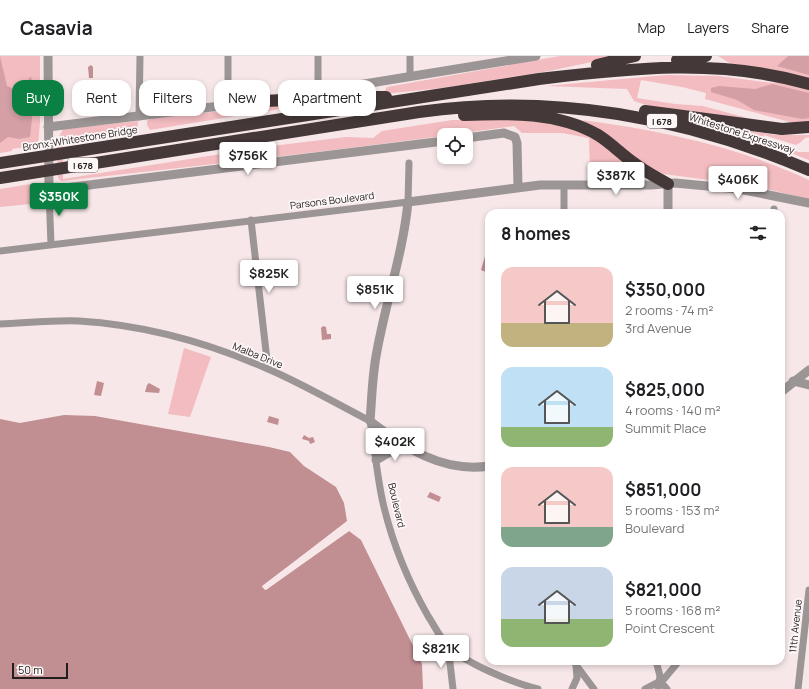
<!DOCTYPE html>
<html lang="en">
<head>
<meta charset="utf-8">
<style>
  :root { --surface:#fff; --page:#f2f2f2; --text:#202124; --muted:#757577; --line:#e0e0e0; --accent:#0b8043 }
  body { margin:0; font-family:Manrope,sans-serif; background:var(--page); color:var(--text); height:100vh; display:flex; flex-direction:column; font-size:15px; white-space:nowrap }
  * { box-sizing:border-box; margin:0 }
  p { font-size:13px; color:var(--muted) }
  .icon { flex:none; width:22px; height:22px; fill:none; stroke:currentColor; stroke-width:2; stroke-linecap:round; stroke-linejoin:round }
  .map { position:relative; flex:1; overflow:hidden }
  .sheet { position:absolute; left:485px; top:153px; width:300px; height:456px; display:flex; flex-direction:column; background:var(--surface); border-radius:12px; box-shadow:0 2px 6px #0003 }
  .sheet>* { flex:none }
  .guide { position:absolute; left:12px; top:24px; width:380px; height:36px; display:flex; gap:8px }
  .controls { position:absolute; left:437px; top:72px; display:grid; gap:8px }
  .controls a { display:grid; place-items:center; width:36px; height:36px; border-radius:8px; background:var(--surface); box-shadow:0 2px 6px #0003; font-size:20px }
  .scale { position:absolute; left:12px; bottom:10px; width:56px; box-sizing:border-box; padding-left:4px; border:2px solid #231e1e; border-top:0; font-size:11px; line-height:14px; white-space:nowrap; color:#231e1e; -webkit-text-stroke:3px #fdf7f7; paint-order:stroke }
  .price { position:absolute; translate:-50% -34px; padding:0 9px; border-radius:4px; background:#fff; color:#222; font-size:13px; line-height:26px; filter:drop-shadow(0 1px 2px #0008) }
  .price::after { content:''; position:absolute; left:50%; top:24px; width:12px; height:9px; margin-left:-6px; background:inherit; clip-path:polygon(0 0,100% 0,50% 100%) }
  .price.selected { background:var(--accent); color:#fff }
  ul { padding:0; list-style:none }
  li { display:flex; align-items:center; gap:12px; height:100px; padding:0 16px }
  li span { display:grid; place-items:center; flex:none; width:112px; height:80px; border-radius:12px; color:#555 }
  li>.icon { margin-inline-start:auto }
  span .icon { width:48px; height:48px; fill:#fffc; stroke-width:1 }
  li b { font-size:17px }
  h2 { display:flex; justify-content:space-between; align-items:center; height:48px; padding:0 16px; font-size:17px }
  .pill { padding:0 14px; border-radius:12px; background:var(--surface); box-shadow:0 2px 6px #0003; font-size:14px; line-height:36px }
  .pill.selected { background:var(--accent); color:#fff }
  header { display:flex; align-items:center; gap:24px; box-sizing:border-box; height:56px; padding:0 20px; background:var(--surface); border-bottom:1px solid var(--line) }
  header strong { font-size:19px }
  nav { display:flex; gap:22px; margin-inline-start:auto; font-size:14px }
  .map>svg:first-child { display:block }
</style>
</head>
<body>
<header>
<strong>Casavia</strong>
<nav><a>Map</a><a>Layers</a><a>Share</a></nav>
</header>
<div class="map">
<svg width="809" height="633" viewBox="0 0 809 633">
  <rect width="100%" height="100%" fill="#f7e7e8"/>
  <path fill="#f2bcc0" d="M0,0H40V66L38,89L12,93V95L0,97Z
    M560,0H620L549,15L442,32L383,38L387,31Z
    M718,0H809V23L731,8Z
    M666,19L719,20L772,27L785,26L809,32V67L797,68L705,43L706,37L682,31L641,24L637,42L675,48L703,50L773,69L655,52L634,45L627,33L546,30Z
    M290,48L298,50L150,74L147,69V65L152,62Z
    M452,64C492,64 539,60 577,73C602,82 624,105 644,121L642,122H590L589,82L562,77H522L514,70C365,92 213,108 61,125L58,122L56,82L59,81L63,73L138,65L137,76L63,88V123L272,90L346,81L373,82L382,75Z
    M582,64C659,74 739,91 809,124V143L753,130L664,118L639,106L614,83Z
    M730,72L776,79H809V81L805,82L801,86L796,89L764,79L763,82L798,96H809V104L732,75Z
    M37,127V138H40V147L0,151V133Z
    M184,292L211,301L190,361L168,358Z
    M376,379L390,387L391,390L381,397L378,395Z"/>
  <path fill="#d5a0a5" d="M0,0L7,30L21,36L25,28L31,20L34,44L30,81L19,83L8,81L0,87Z
    M788,0H809V19L777,10Z
    M772,28L809,37V62L802,63L754,54L737,44L711,36V32L719,30L755,33Z"/>
  <path fill="#c18e92" d="M91,9L93,11V22H89L88,11Z
    M185,28H191V40H185Z
    M485,200L489,202L488,217L481,214Z
    M323,270L326,271L327,278H331V283L322,284L321,272Z
    M97,325L104,327L101,340L94,339Z
    M149,327L160,333L159,337L145,336L147,329Z
    M64,359L95,360L269,391L290,396L304,410L336,431L344,447L347,465L262,531L266,534L349,475L361,484L422,608L423,633H0V363L20,367Z
    M269,360L279,363L278,369L267,366Z
    M304,379L309,382L313,381L315,386L310,388L309,385L302,383Z
    M430,436L441,441L439,446L427,441Z"/>
  <path fill="#f7e7e8" d="M349,464V467L265,531L350,473L349,475L265,534L262,530Z"/>
  <g fill="none" stroke-linecap="round" stroke-linejoin="round">
    <path stroke="#9c9595" stroke-width="7" d="M410,0V21
      M318,36V0
      M228,49V0
      M139,61L140,0
      M564,129V157
      M49,134L51,189
      M774,157V153
      M251,164L268,313
      M0,195L408,146L409,107
      M0,268C26,267 53,264 79,265C144,269 209,287 268,313C303,328 337,348 370,365C375,392 377,421 383,447C392,486 408,525 428,560C434,569 440,582 448,590C466,608 514,627 538,633
      M448,590L453,633
      M573,605L594,633
      M656,605L660,620L658,633
      M660,625L667,633
      M572,633L577,622L576,610
      M645,633L664,623L679,605
      M798,633L809,534"/>
    <path stroke="#9c9595" stroke-width="9" d="M48,0L49,134L444,85
      M303,38L536,0
      M48,71L253,46
      M466,82L504,77L515,81L517,87L518,132
      M668,157V128
      M793,325L809,329
      M781,336L809,314
      M376,404L402,389
      M489,410C443,417 405,392 370,365C372,342 372,319 377,295C386,245 403,197 408,146L540,129H651L675,127L739,133L809,147"/>
    <path stroke="#443838" stroke-width="12" d="M677,4L706,0
      M597,9L635,0
      M247,46L340,41H386
      M645,55L782,73L809,71
      M464,59C508,57 559,56 598,79C611,87 621,98 634,107C644,115 656,121 668,128
      M0,107L539,23C630,12 719,2 809,28
      M0,122L419,56C553,37 686,61 809,114"/>
  </g>
  <g text-anchor="middle" dominant-baseline="central" stroke-width="3.5" stroke-linejoin="round" paint-order="stroke">
    <g fill="#fdf7f7" stroke="#645f5f" stroke-width="1">
      <rect x="647" y="58" width="30" height="14" rx="3"/>
      <rect x="68" y="102" width="30" height="14" rx="3"/>
    </g>
    <g font-size="9" font-weight="bold" fill="#231e1e">
      <text x="662" y="65">I 678</text>
      <text x="83" y="109">I 678</text>
    </g>
    <g font-size="10" fill="#231e1e" stroke="#fdf7f7">
      <text transform="translate(742 77) rotate(18)">Whitestone Expressway</text>
      <text transform="translate(80 82) rotate(-9)">Bronx-Whitestone Bridge</text>
      <text transform="translate(332 144) rotate(-7)">Parsons Boulevard</text>
      <text transform="translate(258 299) rotate(22)">Malba Drive</text>
      <text transform="translate(397 449) rotate(77)">Boulevard</text>
      <text transform="translate(795 570) rotate(-84)">11th Avenue</text>
    </g>
  </g>
</svg>
<div class="controls">
<a><svg class="icon" aria-label="locate" viewBox="0 0 24 24"><circle cx="12" cy="12" r="6"/><path d="M12 2v4M12 18v4M2 12h4M18 12h4"/></svg></a>
</div>
<div class="scale">50 m</div>
<b class="price" style="left:248px;top:120px">$756K</b>
<b class="price" style="left:616px;top:140px">$387K</b>
<b class="price" style="left:738px;top:144px">$406K</b>
<b class="price selected" style="left:59px;top:161px">$350K</b>
<b class="price" style="left:269px;top:238px">$825K</b>
<b class="price" style="left:375px;top:254px">$851K</b>
<b class="price" style="left:395px;top:406px">$402K</b>
<b class="price" style="left:441px;top:613px">$821K</b>
<div class="guide">
<a class="pill selected">Buy</a>
<a class="pill">Rent</a>
<a class="pill">Filters</a>
<a class="pill">New</a>
<a class="pill">Apartment</a>
</div>
<section class="sheet">
<h2>8 homes<svg class="icon" aria-label="filters" viewBox="0 0 24 24"><path d="M4 7h16M4 17h16"/><circle cx="9" cy="7" r="2"/><circle cx="15" cy="17" r="2"/></svg></h2>
<ul>
<li><span style="background:linear-gradient(#f6c9c9 70%,#c2b280 0)"><svg class="icon" aria-label="home" viewBox="0 0 24 24"><path d="M3 11l9-7 9 7M6 9v11h12V9"/></svg></span><div><b>$350,000</b><p>2 rooms · 74 m²</p><p>3rd Avenue</p></div></li>
<li><span style="background:linear-gradient(#bfe0f5 75%,#8fb573 0)"><svg class="icon" aria-label="home" viewBox="0 0 24 24"><path d="M3 11l9-7 9 7M6 9v11h12V9"/></svg></span><div><b>$825,000</b><p>4 rooms · 140 m²</p><p>Summit Place</p></div></li>
<li><span style="background:linear-gradient(#f6c9c9 75%,#7fa58c 0)"><svg class="icon" aria-label="home" viewBox="0 0 24 24"><path d="M3 11l9-7 9 7M6 9v11h12V9"/></svg></span><div><b>$851,000</b><p>5 rooms · 153 m²</p><p>Boulevard</p></div></li>
<li><span style="background:linear-gradient(#c9d6e8 65%,#8fb573 0)"><svg class="icon" aria-label="home" viewBox="0 0 24 24"><path d="M3 11l9-7 9 7M6 9v11h12V9"/></svg></span><div><b>$821,000</b><p>5 rooms · 168 m²</p><p>Point Crescent</p></div></li>
</ul>
</section>
</div>
</body>
</html>
